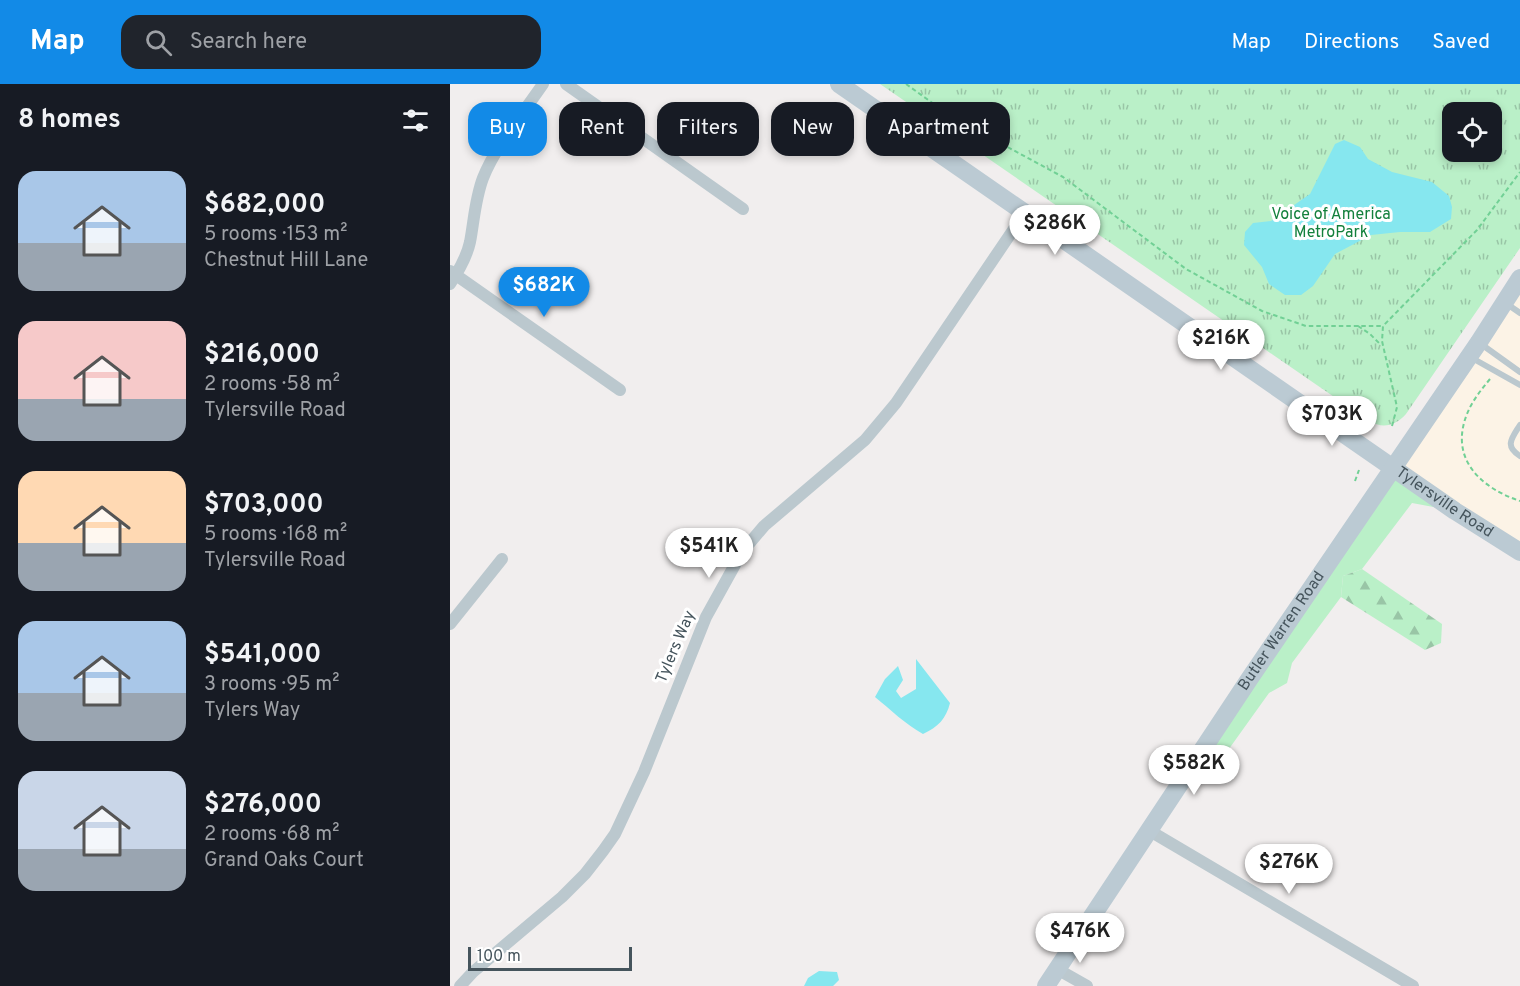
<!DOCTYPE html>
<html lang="en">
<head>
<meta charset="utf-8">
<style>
  :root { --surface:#171b24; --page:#20242c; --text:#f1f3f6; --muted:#9ea1a6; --accent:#128ae7 }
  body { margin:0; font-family:Overpass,sans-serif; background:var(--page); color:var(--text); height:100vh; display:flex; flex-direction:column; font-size:22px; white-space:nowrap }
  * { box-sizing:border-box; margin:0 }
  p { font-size:20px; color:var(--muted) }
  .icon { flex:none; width:33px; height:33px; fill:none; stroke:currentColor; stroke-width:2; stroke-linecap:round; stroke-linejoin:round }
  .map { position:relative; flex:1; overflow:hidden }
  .sheet { display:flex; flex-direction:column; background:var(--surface); width:450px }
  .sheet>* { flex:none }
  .top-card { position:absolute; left:18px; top:18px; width:570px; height:54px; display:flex; gap:12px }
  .tools { position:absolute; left:992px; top:18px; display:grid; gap:12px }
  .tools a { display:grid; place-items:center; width:60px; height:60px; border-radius:12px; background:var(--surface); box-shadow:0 3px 9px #0003; font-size:30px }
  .scale { position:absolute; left:18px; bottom:15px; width:164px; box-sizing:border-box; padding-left:6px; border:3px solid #45545c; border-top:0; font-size:16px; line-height:21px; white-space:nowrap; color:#45545c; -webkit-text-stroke:4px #fff; paint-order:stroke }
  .price { position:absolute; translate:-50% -51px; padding:0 14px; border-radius:21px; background:#fff; color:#222; font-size:20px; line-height:39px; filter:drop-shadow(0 2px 3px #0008) }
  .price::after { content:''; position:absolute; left:50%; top:36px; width:18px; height:14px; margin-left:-9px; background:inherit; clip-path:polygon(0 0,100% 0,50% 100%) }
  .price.current { background:var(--accent); color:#fff }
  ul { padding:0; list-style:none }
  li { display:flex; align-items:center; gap:18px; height:150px; padding:0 18px }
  li span { display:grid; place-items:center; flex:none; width:168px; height:120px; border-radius:18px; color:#555 }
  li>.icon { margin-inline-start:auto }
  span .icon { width:72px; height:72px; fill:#fffc; stroke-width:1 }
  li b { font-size:26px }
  h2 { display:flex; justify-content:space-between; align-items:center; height:72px; padding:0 18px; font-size:26px }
  .pill { padding:0 21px; border-radius:18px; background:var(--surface); box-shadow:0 3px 9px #0003; font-size:21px; line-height:54px }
  .pill.current { background:var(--accent); color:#fff }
  header { display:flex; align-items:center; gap:36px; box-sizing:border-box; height:84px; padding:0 30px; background:var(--accent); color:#fff }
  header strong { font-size:28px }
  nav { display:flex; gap:33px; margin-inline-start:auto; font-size:21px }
  .search { width:420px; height:54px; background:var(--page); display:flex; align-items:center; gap:15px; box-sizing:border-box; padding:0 21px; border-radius:18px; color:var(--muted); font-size:22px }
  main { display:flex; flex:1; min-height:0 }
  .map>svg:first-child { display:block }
</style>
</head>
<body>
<header>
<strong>Map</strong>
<div class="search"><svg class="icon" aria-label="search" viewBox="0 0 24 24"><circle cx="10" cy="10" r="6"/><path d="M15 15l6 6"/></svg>Search here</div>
<nav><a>Map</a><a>Directions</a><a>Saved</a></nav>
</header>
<main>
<section class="sheet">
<h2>8 homes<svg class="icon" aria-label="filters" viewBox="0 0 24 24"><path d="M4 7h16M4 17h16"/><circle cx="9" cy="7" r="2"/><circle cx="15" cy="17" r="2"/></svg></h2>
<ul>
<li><span style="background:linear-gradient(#a9c7e8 60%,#9aa5b1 0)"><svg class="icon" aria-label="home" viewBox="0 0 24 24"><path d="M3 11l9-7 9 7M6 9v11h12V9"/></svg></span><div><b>$682,000</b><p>5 rooms · 153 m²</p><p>Chestnut Hill Lane</p></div></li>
<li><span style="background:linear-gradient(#f6c9c9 65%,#9aa5b1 0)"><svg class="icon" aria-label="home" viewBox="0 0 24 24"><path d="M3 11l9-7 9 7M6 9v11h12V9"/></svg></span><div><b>$216,000</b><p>2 rooms · 58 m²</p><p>Tylersville Road</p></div></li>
<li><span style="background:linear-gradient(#ffd9b3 60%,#9aa5b1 0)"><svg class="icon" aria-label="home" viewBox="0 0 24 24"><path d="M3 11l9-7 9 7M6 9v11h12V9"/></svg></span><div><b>$703,000</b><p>5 rooms · 168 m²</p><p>Tylersville Road</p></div></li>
<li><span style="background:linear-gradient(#a9c7e8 60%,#9aa5b1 0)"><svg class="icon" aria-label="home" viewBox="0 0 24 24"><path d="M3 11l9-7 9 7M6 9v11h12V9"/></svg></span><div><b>$541,000</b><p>3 rooms · 95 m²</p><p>Tylers Way</p></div></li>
<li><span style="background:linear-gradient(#c9d6e8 65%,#9aa5b1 0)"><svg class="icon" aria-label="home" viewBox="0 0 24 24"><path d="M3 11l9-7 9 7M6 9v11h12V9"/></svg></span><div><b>$276,000</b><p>2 rooms · 68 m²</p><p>Grand Oaks Court</p></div></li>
</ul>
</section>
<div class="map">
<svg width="1070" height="902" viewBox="0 0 1070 902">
  <defs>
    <pattern id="forest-firs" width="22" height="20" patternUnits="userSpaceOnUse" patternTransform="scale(1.5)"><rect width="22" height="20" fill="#baf0c8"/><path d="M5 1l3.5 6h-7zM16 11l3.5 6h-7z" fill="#99c5a6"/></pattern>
    <pattern id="park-tufts" width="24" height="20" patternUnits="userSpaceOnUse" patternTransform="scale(1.5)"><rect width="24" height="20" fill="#baf0c8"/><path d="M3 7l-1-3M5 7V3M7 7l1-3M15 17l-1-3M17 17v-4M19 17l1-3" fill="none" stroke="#99c5a6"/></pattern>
  </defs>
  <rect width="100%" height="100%" fill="#f1eeee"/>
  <path fill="#fcf3e6" d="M1070,194V468L943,384Z"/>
  <path fill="#baf0c8" d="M943,384L1005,427L962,419L912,485L893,492L891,513L842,579L837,599L819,609L761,690L744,680Z"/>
  <path fill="url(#forest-firs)" d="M912,485L992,540L991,559L975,566L891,513L893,492Z"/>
  <path fill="url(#park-tufts)" fill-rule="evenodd" d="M430,0H1070V164L956,330C945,342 933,345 919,337ZM1002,28H1041V68H1002Z"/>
  <path fill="#86e7ef" d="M894,56L910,63L918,75L942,88L982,98L999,112L1002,123L1001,135L980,148H950L921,151L885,170L863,202L851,211H835L819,200L812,183L794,161L795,148L803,139L821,137L860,110L885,60Z
    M466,575L500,619C496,635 488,643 473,650C455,640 441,626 425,613L435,595L448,582L453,596L446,607L451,614L466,605Z
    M369,887L387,888L389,896L383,902H354L358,894Z"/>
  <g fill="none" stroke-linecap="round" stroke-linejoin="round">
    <path stroke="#71d095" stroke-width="2" stroke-dasharray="4.5 3" stroke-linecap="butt" d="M456,0L502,33L613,93L736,185L812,227L856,242H933
      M908,242L920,250L931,261
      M1040,295C1031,306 1022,317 1017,330C999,375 1031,404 1070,417
      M942,342L947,323L932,257L933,242L1027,146L1070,88
      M905,397L909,386"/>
    <path stroke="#bbc8ce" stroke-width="6" d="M1057,220L1070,229
      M1031,260L1070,288
      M1022,274L1070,301
      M1070,341C1062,354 1054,362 1070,372"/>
    <path stroke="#bbc8ce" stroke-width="12" d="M116,0L293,125
      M0,187L170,306
      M0,200C8,188 17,172 20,158C24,137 25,115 33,94C45,63 74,28 93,0
      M0,540L52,475
      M700,747L963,902
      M607,885L637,902
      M10,902L23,888L112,813L135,790L153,767L165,750L194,688L256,533L292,468L314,442L415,356L446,319L574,130"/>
    <g stroke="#bbcad3" stroke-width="18">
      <path id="s1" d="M389,0L1005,427L1070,468"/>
      <path id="s2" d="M596,902L800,594L1029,258L1070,194"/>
    </g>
  </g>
  <g text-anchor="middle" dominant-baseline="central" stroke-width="6" stroke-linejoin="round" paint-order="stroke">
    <g font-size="16" fill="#13803c" stroke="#fff">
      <text x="881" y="131">Voice of America<tspan x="881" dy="18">MetroPark</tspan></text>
    </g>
    <g font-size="16" fill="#45545c" stroke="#fff">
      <text stroke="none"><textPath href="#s1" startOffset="736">Tylersville Road</textPath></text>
      <text stroke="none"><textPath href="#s2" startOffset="426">Butler Warren Road</textPath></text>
      <text transform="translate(226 563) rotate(-67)">Tylers Way</text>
    </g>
  </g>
</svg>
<div class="tools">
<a><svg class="icon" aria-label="locate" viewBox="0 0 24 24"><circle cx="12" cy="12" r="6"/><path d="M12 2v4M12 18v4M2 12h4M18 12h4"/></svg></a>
</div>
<div class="scale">100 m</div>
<b class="price" style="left:605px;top:172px">$286K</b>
<b class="price current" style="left:94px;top:234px">$682K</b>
<b class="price" style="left:771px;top:287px">$216K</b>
<b class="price" style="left:882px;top:363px">$703K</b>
<b class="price" style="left:259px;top:495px">$541K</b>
<b class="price" style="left:744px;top:712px">$582K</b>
<b class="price" style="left:839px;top:811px">$276K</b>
<b class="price" style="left:630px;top:880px">$476K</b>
<div class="top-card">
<a class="pill current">Buy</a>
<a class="pill">Rent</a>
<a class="pill">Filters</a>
<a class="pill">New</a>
<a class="pill">Apartment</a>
</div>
</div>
</main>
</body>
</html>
